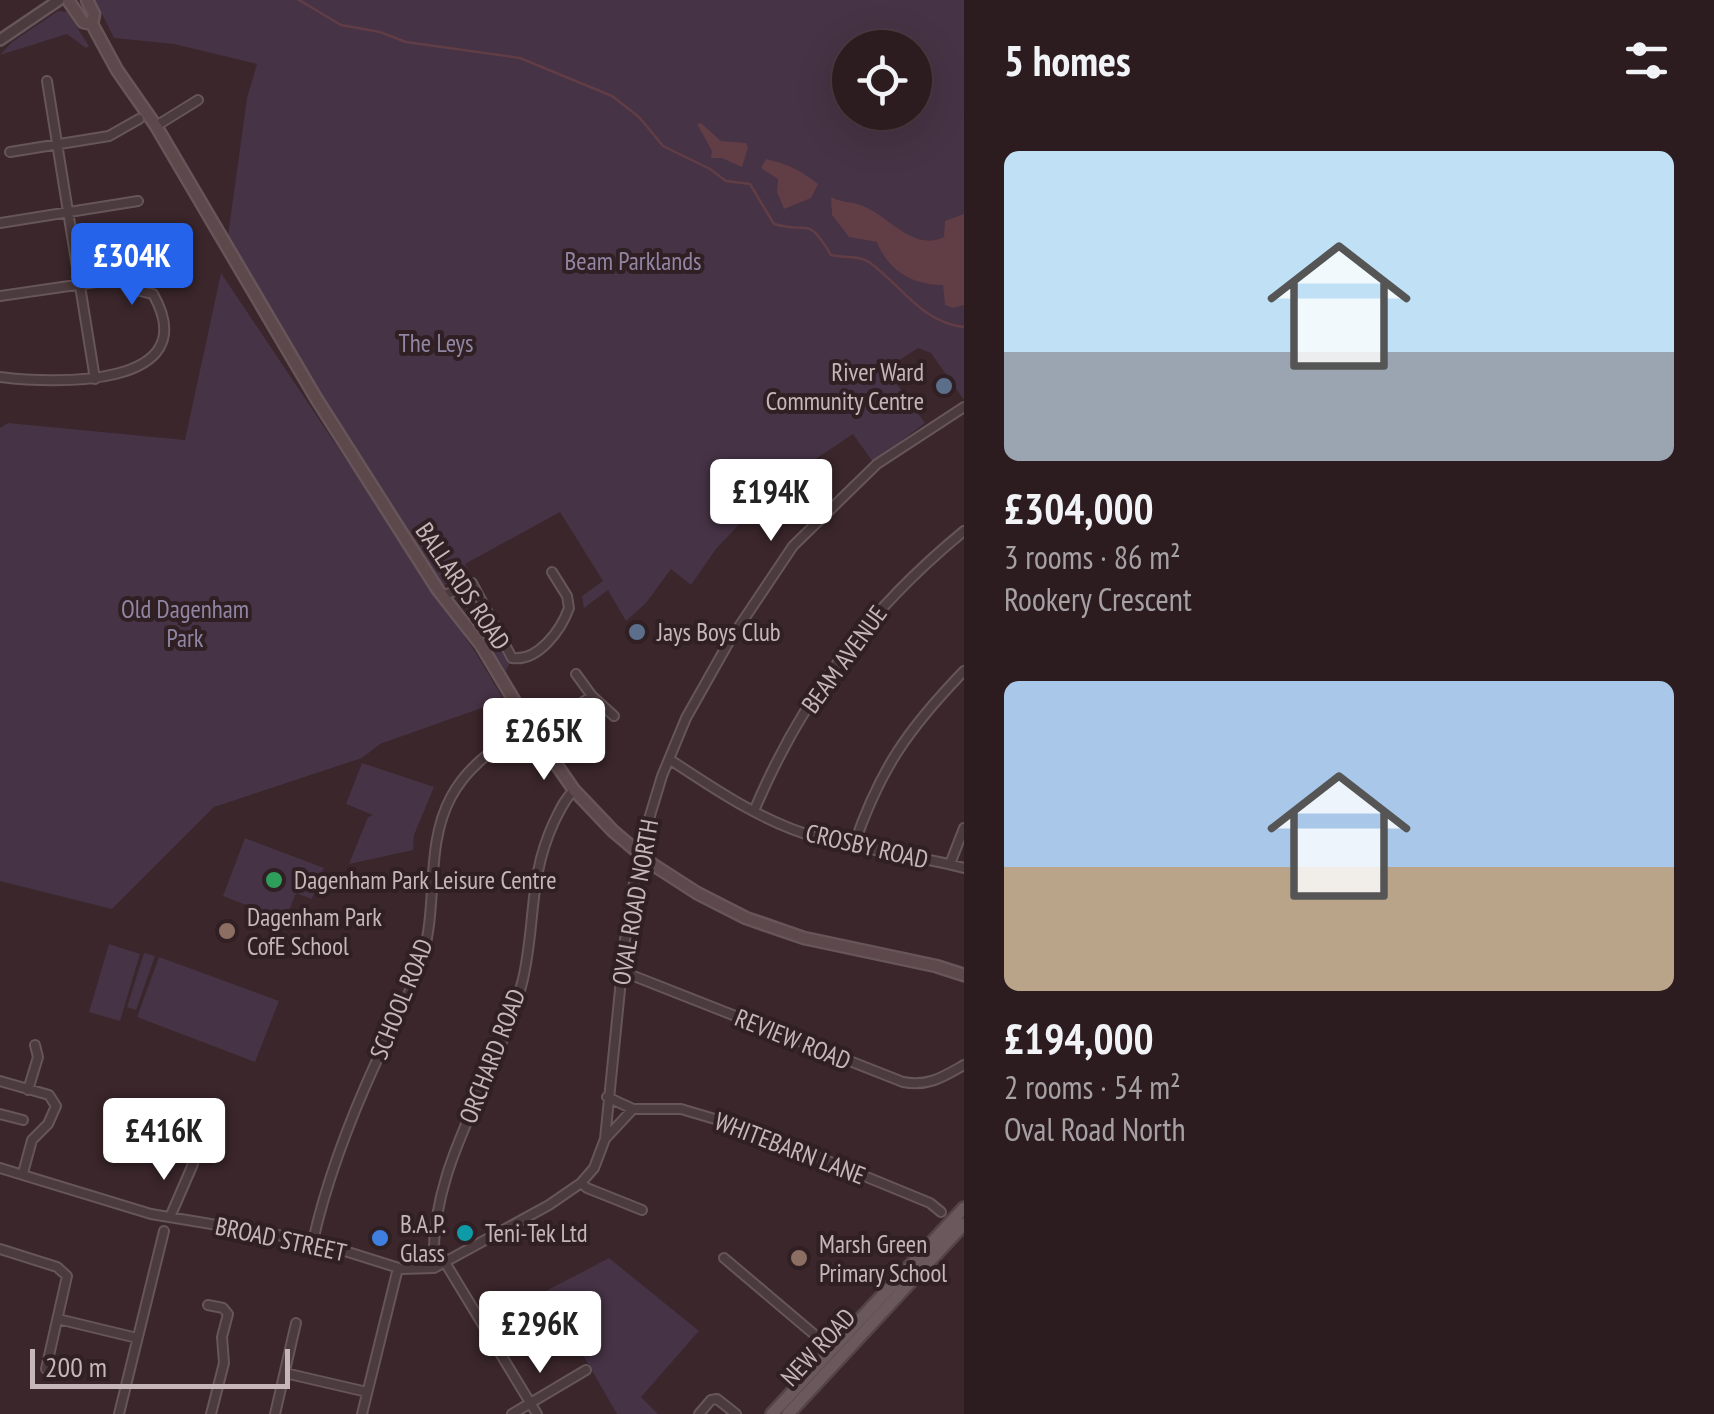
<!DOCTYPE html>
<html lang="en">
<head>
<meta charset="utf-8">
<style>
  :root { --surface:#2c1c20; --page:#38292d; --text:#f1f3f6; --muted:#a6a1a5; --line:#483a3e; --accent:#2563eb }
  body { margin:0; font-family:"PT Sans Narrow",sans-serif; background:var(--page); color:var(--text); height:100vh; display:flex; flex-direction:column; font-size:38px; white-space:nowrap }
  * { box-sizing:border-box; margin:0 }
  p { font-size:32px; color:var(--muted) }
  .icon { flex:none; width:55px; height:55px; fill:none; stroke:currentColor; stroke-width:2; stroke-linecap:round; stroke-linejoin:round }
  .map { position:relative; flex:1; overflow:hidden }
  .sheet { display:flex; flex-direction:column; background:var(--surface); width:750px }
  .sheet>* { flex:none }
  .buttons { position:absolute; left:832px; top:30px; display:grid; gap:20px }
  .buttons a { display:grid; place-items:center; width:100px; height:100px; border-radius:50%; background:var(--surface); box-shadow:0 10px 40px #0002,0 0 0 2px var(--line); font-size:50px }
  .scale { position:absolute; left:30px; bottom:25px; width:260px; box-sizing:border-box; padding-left:10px; border:5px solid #c6b5b9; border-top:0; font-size:28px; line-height:35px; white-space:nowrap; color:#c6b5b9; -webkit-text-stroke:8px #301f23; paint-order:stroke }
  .price { position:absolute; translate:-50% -85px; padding:0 22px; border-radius:10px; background:#fff; color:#222; font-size:32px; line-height:65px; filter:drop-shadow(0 2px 5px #0008) }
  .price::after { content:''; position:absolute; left:50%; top:60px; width:30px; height:22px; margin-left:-15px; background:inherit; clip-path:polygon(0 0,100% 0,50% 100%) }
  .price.active { background:var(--accent); color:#fff }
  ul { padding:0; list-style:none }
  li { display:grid; align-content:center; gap:20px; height:530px; padding:0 40px }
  li span { display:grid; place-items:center; height:310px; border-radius:15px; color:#555 }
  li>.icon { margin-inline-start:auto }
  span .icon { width:180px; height:180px; fill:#fffc; stroke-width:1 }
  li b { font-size:42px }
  h2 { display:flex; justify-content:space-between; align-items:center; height:120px; padding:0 40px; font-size:42px }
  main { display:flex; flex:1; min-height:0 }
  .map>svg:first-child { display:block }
</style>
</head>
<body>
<main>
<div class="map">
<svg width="964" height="1414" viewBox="0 0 964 1414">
  <rect width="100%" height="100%" fill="#3a262b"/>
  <path fill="#463345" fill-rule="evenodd" d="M95,0H964V400L931,353L918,348L886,369L925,423L873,462L853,434L787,478L760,502L716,549L691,585L671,569L646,603L626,621L608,590L584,608L582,596L603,581L560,512L465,564L468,570L443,586L227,243L247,98L257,64L174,44L114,38ZM850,48H915V112H850Z
    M58,11L67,12L89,46L86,48L67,34L0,55L12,42Z
    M221,273L477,655L504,700L380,744L362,758L214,807L112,909L0,881V428L8,423L185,440Z
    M473,595L477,597L492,635L510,662L506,671L462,602Z
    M362,763L434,787L414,835L413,850L349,864L368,817L373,815L346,804Z
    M245,838L324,868L312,899L296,893L285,920L223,896Z
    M109,944L140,954L120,1021L89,1012Z
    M144,953L155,956L136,1010L127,1007Z
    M159,957L279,1001L255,1062L137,1017Z
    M609,1258L699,1331L641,1397L658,1414H617L546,1291Z"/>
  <path fill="#613d46" d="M701,123L721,141L746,143L748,148L742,167L722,158H711L712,151L697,124Z
    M766,159C788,164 800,170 818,184L811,198L784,209L777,192L778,179L761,168Z
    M831,197C842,203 851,201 863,206C889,216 913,252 944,237L945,221L964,214V305L953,308L945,305L943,285C913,285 888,271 877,242L849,237L832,215Z"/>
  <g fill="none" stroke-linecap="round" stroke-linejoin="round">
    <path stroke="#613d46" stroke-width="2.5" d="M299,0L341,25L380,32L406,42L520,58L612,96L639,117L663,146L710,169L726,181L750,184L774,224C811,235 806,214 831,255C843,258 859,255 869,262C901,285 922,323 964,327"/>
    <defs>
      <path id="minor" d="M47,81L95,379
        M156,126L198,100
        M10,152L109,136L139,119
        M0,223L138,201
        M0,296L117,279L140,291L153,294C207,389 52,384 0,377
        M443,596L472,583L512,658C538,662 561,630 569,608L567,596L552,572
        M576,674L592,696L614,716
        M535,735L592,696
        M669,759C716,790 764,823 819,838C867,851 916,855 964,868
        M754,811C802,697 869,609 964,531
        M854,845C880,769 908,729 964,671
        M950,864L964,828
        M621,971L903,1082C928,1087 943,1077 964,1065
        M0,1081L49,1095L56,1106L48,1124L32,1140L23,1173
        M28,1090L38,1057L35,1045
        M607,1097L633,1109H681L752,1130L930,1203L941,1212
        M0,1114L23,1120
        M605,1139L625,940L639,852L662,776L686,718L730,640L793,546L877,464L964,407
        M0,1168L151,1214L313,1241L402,1269L434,1268L549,1205L581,1183L594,1168L605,1139L633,1109
        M581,1183L587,1188L642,1210
        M170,1217L193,1164
        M313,1241C327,1178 350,1119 377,1060C393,1026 412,991 423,955C438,904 425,845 451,797C469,763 498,747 529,725
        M0,1249L57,1267L67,1276L46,1369
        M724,1258L835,1352
        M446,1264L537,1414
        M434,1268C428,1162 499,1078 523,979C536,922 528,878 554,822C560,810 564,800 574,790
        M208,1305L223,1308L228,1314L222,1337L224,1363L211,1414
        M58,1319L137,1338
        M285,1373L367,1392
        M119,1414L164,1231
        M275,1414L296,1323
        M362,1414L398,1268
        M512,1414L586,1370
        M699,1414L711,1400L717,1399L736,1414"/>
      <path id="tertiary" d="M0,40L59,0"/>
      <path id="secondary" d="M68,0L83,22L92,24
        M87,0L94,14L92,24L117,70L156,126L316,398L438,590L481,645L529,725L574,790L613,831L652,864L697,893L746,918L804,938L936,966L964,975"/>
      <path id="primary" d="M772,1414L964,1208
        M788,1414L964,1224"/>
    </defs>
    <use href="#minor" stroke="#665559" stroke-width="12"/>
    <use href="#tertiary" stroke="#665559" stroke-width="14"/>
    <use href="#secondary" stroke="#665559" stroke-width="15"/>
    <use href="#primary" stroke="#544347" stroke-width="16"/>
    <use href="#minor" stroke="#4b3a3e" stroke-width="8"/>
    <use href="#tertiary" stroke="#4b3a3e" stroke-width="9"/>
    <use href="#secondary" stroke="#5d484c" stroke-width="10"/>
    <use href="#primary" stroke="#6a585c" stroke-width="11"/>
  </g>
  <g fill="#5c6f8a" stroke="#301f23" stroke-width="4">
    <circle cx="944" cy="386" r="10"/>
    <circle cx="637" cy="632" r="10"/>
  </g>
  <circle fill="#2e9e5b" stroke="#301f23" stroke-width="4" cx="274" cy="880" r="10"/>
  <g fill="#8d6e63" stroke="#301f23" stroke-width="4">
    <circle cx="227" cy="931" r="10"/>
    <circle cx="799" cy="1258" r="10"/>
  </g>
  <circle fill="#0f9aa8" stroke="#301f23" stroke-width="4" cx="465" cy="1233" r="10"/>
  <circle fill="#3f7fe0" stroke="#301f23" stroke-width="4" cx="380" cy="1238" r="10"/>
  <g text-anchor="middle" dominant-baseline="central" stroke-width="8" stroke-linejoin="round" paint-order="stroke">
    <g font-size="25" fill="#9185a4" stroke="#301f23">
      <text x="633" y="261">Beam Parklands</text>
      <text x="436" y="343">The Leys</text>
      <text x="185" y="609">Old Dagenham<tspan x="185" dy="29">Park</tspan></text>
    </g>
    <g font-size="25" fill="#c6b5b9" stroke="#301f23" text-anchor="start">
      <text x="924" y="372" text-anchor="end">River Ward<tspan x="924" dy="29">Community Centre</tspan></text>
      <text x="657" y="632">Jays Boys Club</text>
      <text x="294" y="880">Dagenham Park Leisure Centre</text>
      <text x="247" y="917">Dagenham Park<tspan x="247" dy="29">CofE School</tspan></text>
      <text x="400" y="1224">B.A.P.<tspan x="400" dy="29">Glass</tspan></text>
      <text x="485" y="1233">Teni-Tek Ltd</text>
      <text x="819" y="1244">Marsh Green<tspan x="819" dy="29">Primary School</tspan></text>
    </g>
    <g font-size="25" fill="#c6b5b9" stroke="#301f23">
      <text transform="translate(463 586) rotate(56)">BALLARDS ROAD</text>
      <text transform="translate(844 659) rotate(-54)">BEAM AVENUE</text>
      <text transform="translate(867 846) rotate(13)">CROSBY ROAD</text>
      <text transform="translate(635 902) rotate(-80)">OVAL ROAD NORTH</text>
      <text transform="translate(401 999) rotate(-68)">SCHOOL ROAD</text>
      <text transform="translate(793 1039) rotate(22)">REVIEW ROAD</text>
      <text transform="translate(492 1056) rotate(-69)">ORCHARD ROAD</text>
      <text transform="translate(790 1148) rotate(21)">WHITEBARN LANE</text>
      <text transform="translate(281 1239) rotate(12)">BROAD STREET</text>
      <text transform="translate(818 1347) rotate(-47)">NEW ROAD</text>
    </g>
  </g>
</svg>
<div class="buttons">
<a><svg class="icon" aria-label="locate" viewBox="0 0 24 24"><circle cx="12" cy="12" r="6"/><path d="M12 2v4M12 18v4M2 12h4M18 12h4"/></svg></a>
</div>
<div class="scale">200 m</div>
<b class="price active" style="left:132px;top:308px">£304K</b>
<b class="price" style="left:771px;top:544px">£194K</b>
<b class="price" style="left:544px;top:783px">£265K</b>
<b class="price" style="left:164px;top:1183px">£416K</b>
<b class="price" style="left:540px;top:1376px">£296K</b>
</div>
<section class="sheet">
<h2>5 homes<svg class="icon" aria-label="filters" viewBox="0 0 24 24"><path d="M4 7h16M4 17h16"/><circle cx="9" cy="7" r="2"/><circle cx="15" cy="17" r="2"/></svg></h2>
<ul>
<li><span style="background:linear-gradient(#bfe0f5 65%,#9aa5b1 0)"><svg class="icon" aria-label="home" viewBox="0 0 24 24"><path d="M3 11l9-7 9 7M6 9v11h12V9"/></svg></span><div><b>£304,000</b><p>3 rooms · 86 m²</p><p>Rookery Crescent</p></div></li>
<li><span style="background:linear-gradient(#a9c7e8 60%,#b9a48a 0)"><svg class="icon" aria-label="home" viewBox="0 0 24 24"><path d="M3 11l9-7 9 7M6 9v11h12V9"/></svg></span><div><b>£194,000</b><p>2 rooms · 54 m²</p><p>Oval Road North</p></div></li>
</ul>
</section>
</main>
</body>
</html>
